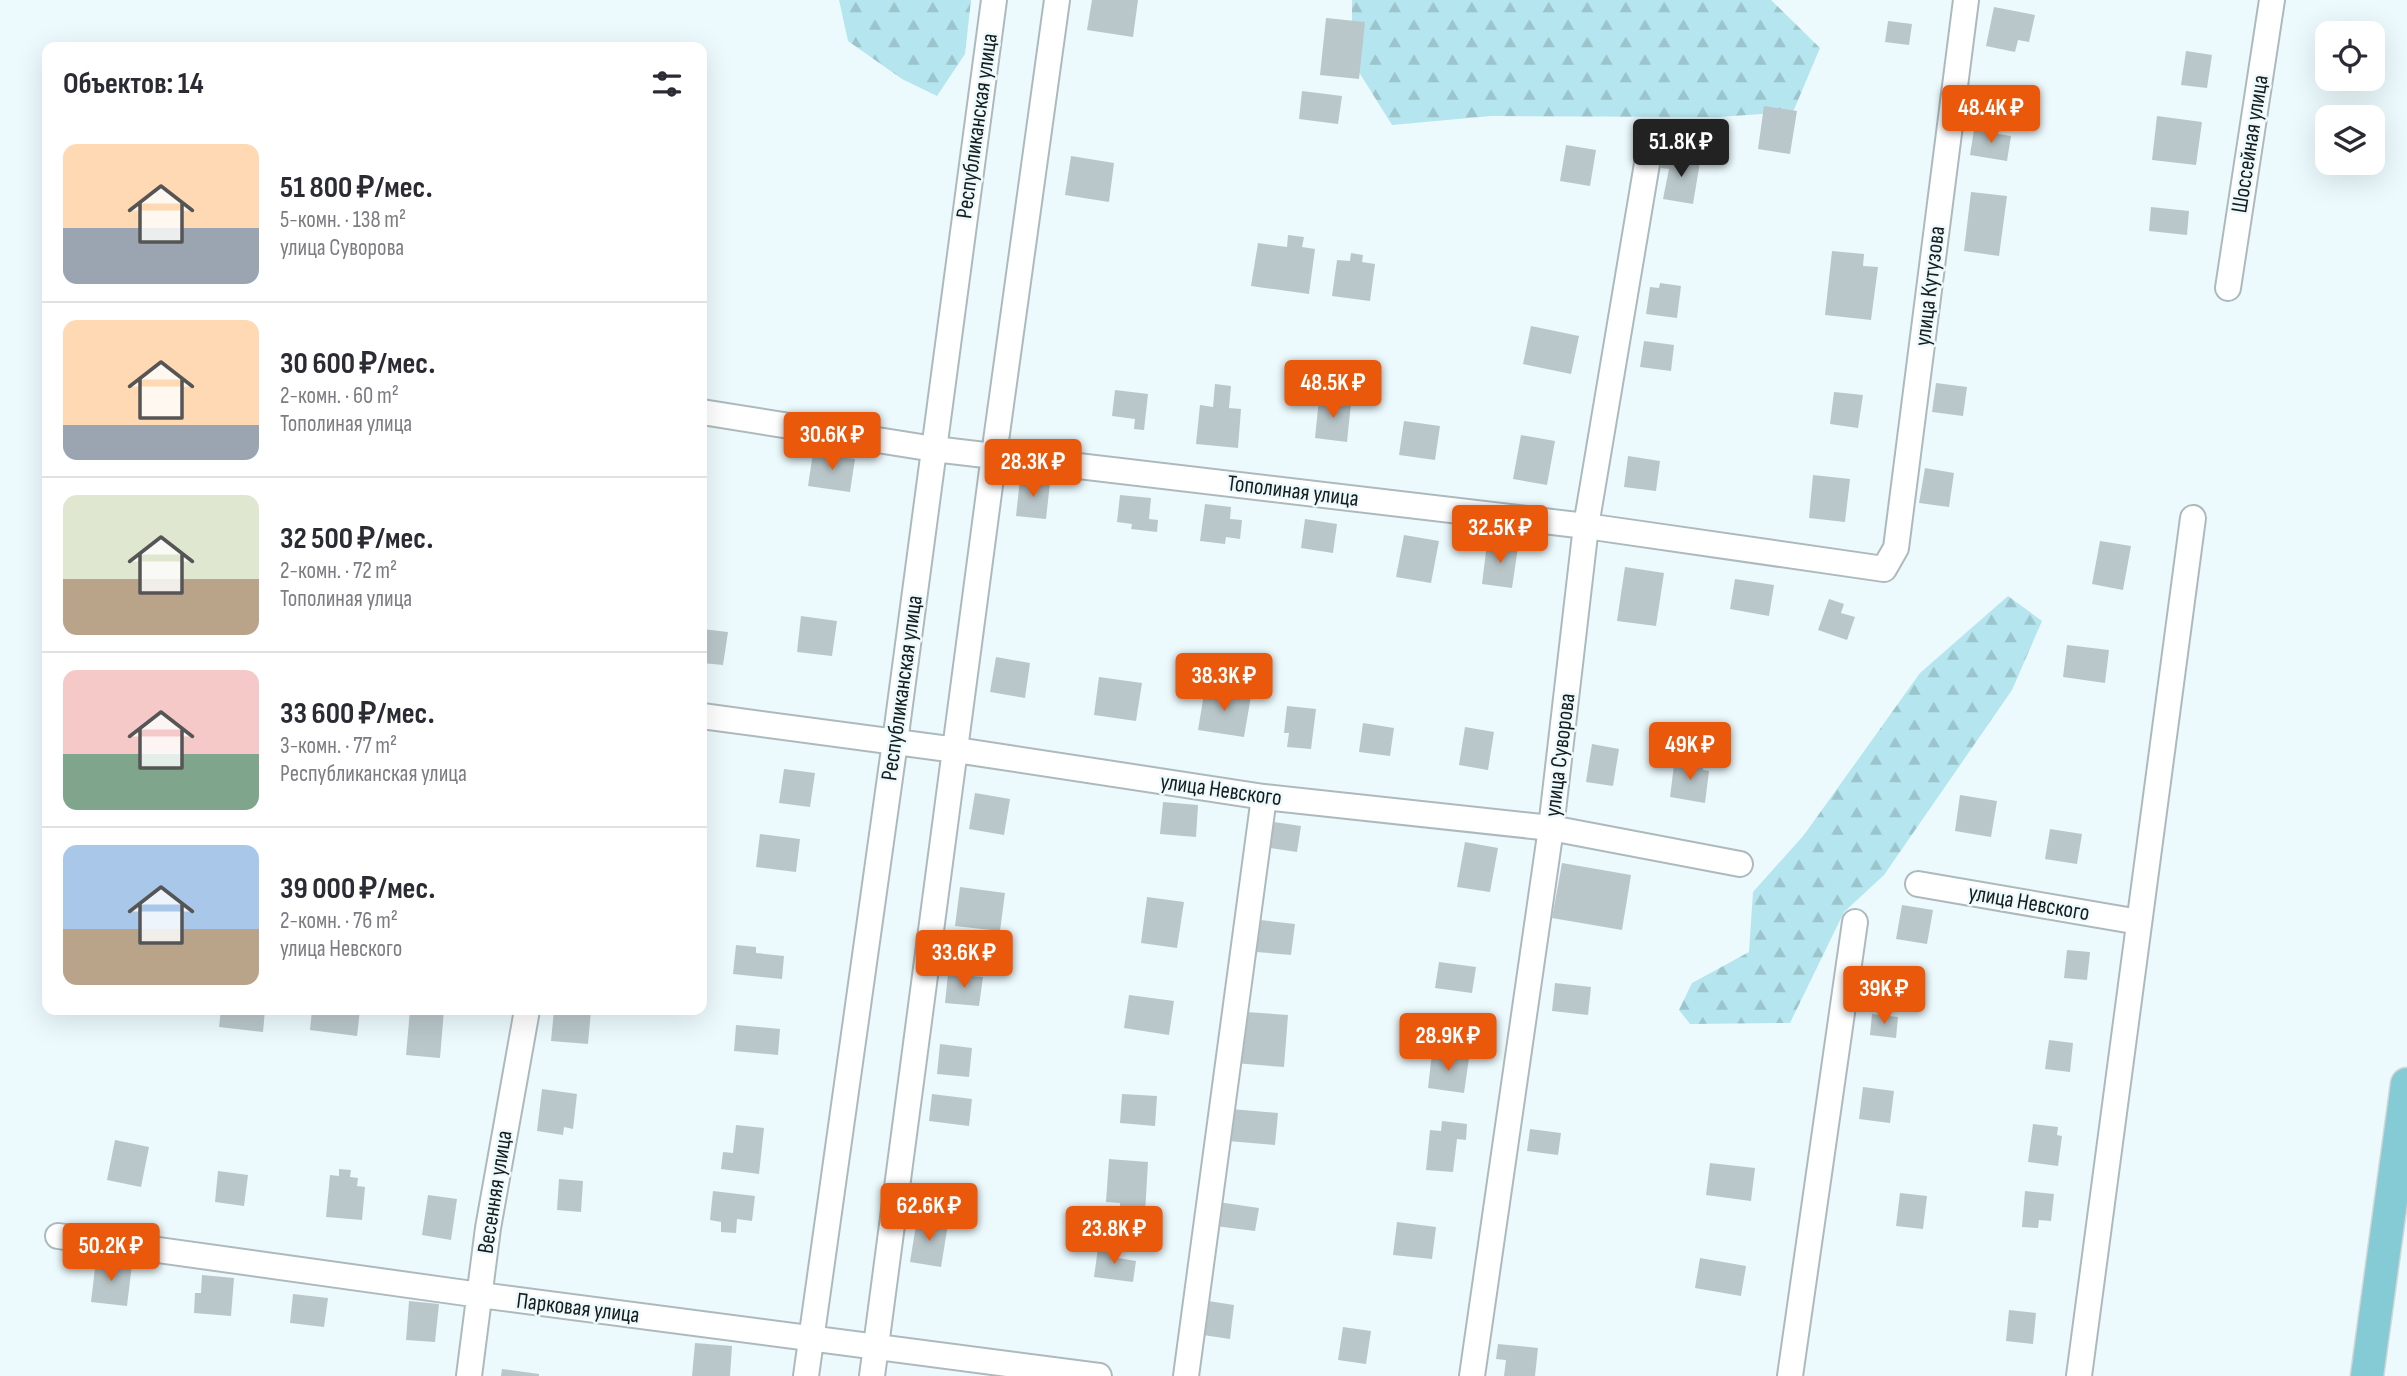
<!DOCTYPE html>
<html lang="ru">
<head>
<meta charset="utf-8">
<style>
  :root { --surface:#fff; --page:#f7f7f7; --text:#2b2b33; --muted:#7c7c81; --line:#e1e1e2; --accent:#ea580c }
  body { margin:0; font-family:"Sofia Sans Condensed",sans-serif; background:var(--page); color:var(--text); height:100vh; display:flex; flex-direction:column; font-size:26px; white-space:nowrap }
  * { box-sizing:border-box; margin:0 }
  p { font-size:23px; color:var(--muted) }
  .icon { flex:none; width:38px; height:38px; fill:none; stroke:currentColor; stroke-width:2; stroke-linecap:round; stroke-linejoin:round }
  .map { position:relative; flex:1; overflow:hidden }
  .panel { position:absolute; left:42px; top:42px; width:665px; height:973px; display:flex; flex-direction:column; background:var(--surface); border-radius:14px; box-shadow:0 7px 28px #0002 }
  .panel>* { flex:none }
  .tools { position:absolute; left:2315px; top:21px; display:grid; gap:14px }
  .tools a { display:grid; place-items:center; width:70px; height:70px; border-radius:14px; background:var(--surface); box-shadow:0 7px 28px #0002; font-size:35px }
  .price { position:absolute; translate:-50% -60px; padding:0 16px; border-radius:7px; background:var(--accent); color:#fff; font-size:23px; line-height:46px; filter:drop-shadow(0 2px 4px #0008) }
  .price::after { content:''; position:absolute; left:50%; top:42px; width:21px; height:16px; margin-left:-10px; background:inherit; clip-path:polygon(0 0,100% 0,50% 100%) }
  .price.current { background:#222; color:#fff }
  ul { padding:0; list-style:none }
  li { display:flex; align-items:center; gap:21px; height:175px; padding:0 21px }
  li+li { border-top:2px solid var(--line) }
  li span { display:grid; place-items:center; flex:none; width:196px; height:140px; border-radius:14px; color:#555 }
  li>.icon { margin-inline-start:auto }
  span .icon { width:84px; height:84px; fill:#fffc; stroke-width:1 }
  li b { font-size:30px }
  h2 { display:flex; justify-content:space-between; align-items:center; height:84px; padding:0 21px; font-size:30px }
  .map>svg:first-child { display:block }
</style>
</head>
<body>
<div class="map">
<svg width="2407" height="1376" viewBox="0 0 2407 1376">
  <defs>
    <pattern id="forest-firs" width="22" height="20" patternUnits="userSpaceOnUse" patternTransform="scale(1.75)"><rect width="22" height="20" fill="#b5e5ee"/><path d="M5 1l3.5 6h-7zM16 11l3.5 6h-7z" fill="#9bc4cc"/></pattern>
  </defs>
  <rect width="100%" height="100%" fill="#ecfafd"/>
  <path fill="url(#forest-firs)" d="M839,0H971L965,54L937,96L902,79L848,41Z
    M1352,0H1771L1820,48L1793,112L1718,117L1491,116L1392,125L1352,61Z
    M2008,596L2042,621L2012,690L1884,875L1844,912L1790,1023L1690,1024L1679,1010L1692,983L1749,952L1753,892L1804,835L1920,673Z"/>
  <path fill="#bac7ca" d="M1092,0H1138L1133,37L1087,30Z
    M1994,7L2035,15L2029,42L2018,40L2015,52L1986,46Z
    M1326,18L1365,22L1359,79L1320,75Z
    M1888,21L1912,24L1909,45L1885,42Z
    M2186,51L2212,55L2207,88L2181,85Z
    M1302,91L1342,96L1338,124L1299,119Z
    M1764,106L1797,111L1790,154L1758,149Z
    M2157,116L2202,122L2196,165L2152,160Z
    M1974,130L2011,136L2007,161L1970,155Z
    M1566,145L1596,150L1590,186L1560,181Z
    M1071,156L1114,163L1109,202L1065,195Z
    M1663,156L1700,162L1693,204L1663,199L1669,169L1661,168Z
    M1971,192L2007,196L1999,256L1964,251Z
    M2151,207L2189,211L2187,235L2149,231Z
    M1288,235L1304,237L1302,247L1315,249L1309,294L1251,286L1258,243L1287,247Z
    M1832,251L1864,254L1863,266L1878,267L1871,320L1825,315Z
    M1351,253L1363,255L1362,262L1375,264L1370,301L1332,296L1337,260L1350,261Z
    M1660,283L1681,286L1677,318L1646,314L1650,287L1659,288Z
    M1531,326L1579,336L1571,374L1523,364Z
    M1644,341L1674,345L1671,371L1640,367Z
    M1936,383L1967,387L1963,416L1932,412Z
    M1215,384L1231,386L1229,408L1241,409L1238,448L1196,444L1200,405L1213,407Z
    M1115,390L1148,394L1144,430L1134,429L1135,419L1112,416Z
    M1834,392L1863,395L1858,428L1830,424Z
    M1319,399L1351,403L1347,442L1315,438Z
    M1404,421L1440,426L1435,460L1399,455Z
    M1521,435L1555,441L1547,485L1513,479Z
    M813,453L855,459L850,492L808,486Z
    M1628,456L1660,461L1656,491L1624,487Z
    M1925,468L1954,473L1949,507L1919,503Z
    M1813,475L1850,479L1845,522L1809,518Z
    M1020,479L1050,483L1046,519L1016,516Z
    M1120,495L1151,498L1149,519L1158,520L1157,532L1131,529L1132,524L1117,522Z
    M1205,504L1231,507L1230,519L1242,520L1240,539L1226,537L1225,544L1200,541Z
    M1305,519L1337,524L1333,553L1301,548Z
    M1404,535L1439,541L1431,583L1396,577Z
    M2100,541L2131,546L2123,590L2092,584Z
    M1487,543L1518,547L1512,588L1482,584Z
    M1625,567L1664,573L1656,626L1617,621Z
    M1735,579L1774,585L1769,616L1730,609Z
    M1829,599L1844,604L1841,613L1855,617L1847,640L1818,630Z
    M801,616L837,621L832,656L797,652Z
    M702,629L728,632L723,665L702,663Z
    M2067,645L2109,650L2105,683L2063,677Z
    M996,657L1030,663L1025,698L990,692Z
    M1099,677L1142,683L1136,721L1094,715Z
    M1205,688L1251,696L1244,737L1198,730Z
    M1287,706L1316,709L1311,749L1287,747L1289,733H1284Z
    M1363,723L1394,728L1390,756L1359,752Z
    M1465,727L1494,732L1488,770L1459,765Z
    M1592,744L1619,749L1613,786L1586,782Z
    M1688,759L1704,762L1703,770L1709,771L1705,803L1670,797L1674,765L1686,767Z
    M784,769L815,773L810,807L779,803Z
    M975,793L1010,799L1004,835L969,829Z
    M1960,795L1997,801L1991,837L1955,831Z
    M1163,802L1198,805L1196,837L1160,834Z
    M1274,822L1301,826L1297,852L1270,848Z
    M2050,829L2082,834L2077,864L2045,859Z
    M760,834L800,839L796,872L756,867Z
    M1465,842L1498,848L1490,892L1457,887Z
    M1562,863L1631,875L1622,930L1552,918Z
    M960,887L1005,893L1000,931L955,926Z
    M1147,897L1184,902L1177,948L1141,943Z
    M1902,905L1933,910L1927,944L1896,939Z
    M1260,920L1295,924L1291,955L1256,952Z
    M736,945L756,947V953L784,956L782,979L733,974Z
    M2067,950L2090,952L2087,980L2064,978Z
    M1439,962L1476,967L1472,993L1435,988Z
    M948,974L983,977L979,1006L945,1003Z
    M1555,983L1591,987L1588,1015L1552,1011Z
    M1129,995L1174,1001L1169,1035L1124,1028Z
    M221,1010H265L263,1032L219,1027Z
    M312,1010H360L357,1036L310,1030Z
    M410,1010H444L440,1058L406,1055Z
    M554,1010H591L588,1044L551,1041Z
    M1246,1012L1288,1015L1284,1067L1234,1063L1235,1047L1244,1048Z
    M1872,1014L1898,1017L1896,1038L1870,1035Z
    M736,1025L780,1029L778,1055L734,1051Z
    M2049,1040L2073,1043L2070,1072L2045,1069Z
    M940,1044L972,1048L969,1077L937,1074Z
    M1432,1053L1469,1058L1464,1093L1428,1088Z
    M1863,1087L1894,1091L1890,1123L1859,1119Z
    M542,1089L577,1094L573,1129L564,1127L563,1135L537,1131Z
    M932,1094L972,1099L969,1126L929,1121Z
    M1122,1094L1157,1096L1155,1126L1120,1123Z
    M1231,1109L1278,1113L1275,1145L1228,1141Z
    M1442,1121L1467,1124L1466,1140L1457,1139L1453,1172L1426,1170L1430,1130L1441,1131Z
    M2033,1124L2058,1127L2057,1135L2062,1136L2058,1166L2028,1162Z
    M736,1125L764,1128L759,1174L721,1169L723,1152L733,1153Z
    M1530,1129L1561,1133L1558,1155L1527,1151Z
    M115,1140L149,1147L141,1187L107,1180Z
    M1109,1159L1148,1162L1145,1213L1120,1211V1203L1106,1202Z
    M1710,1163L1755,1168L1751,1201L1706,1195Z
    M339,1169L351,1170L350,1177L358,1178L357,1186L365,1187L362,1220L326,1217L330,1175L339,1176Z
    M218,1171L248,1175L244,1206L215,1202Z
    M559,1179L583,1181L581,1212L557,1210Z
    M713,1191L755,1196L752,1221L737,1219L736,1233L721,1232V1222L710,1220Z
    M2025,1191L2054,1194L2051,1221L2039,1220L2038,1228L2022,1227Z
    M1900,1193L1927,1196L1923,1229L1896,1226Z
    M428,1195L457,1199L451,1240L422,1235Z
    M1218,1202L1259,1208L1255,1231L1215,1226Z
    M917,1219L948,1224L941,1267L910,1262Z
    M1397,1222L1436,1227L1432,1259L1393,1255Z
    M1098,1248L1119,1251L1118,1258L1136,1261L1133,1282L1094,1277Z
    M1700,1258L1746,1266L1741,1296L1695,1288Z
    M96,1260L132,1264L127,1306L91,1302Z
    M202,1275L234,1278L231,1316L194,1313L195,1293H201Z
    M293,1294L328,1298L324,1327L290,1323Z
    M409,1301L439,1304L435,1342L406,1340Z
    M1208,1301L1234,1305L1230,1339L1203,1335Z
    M2009,1310L2036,1313L2033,1344L2006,1341Z
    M1343,1327L1371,1331L1366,1364L1338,1360Z
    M695,1343L732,1346L730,1376H692Z
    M1498,1344L1538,1348L1535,1376H1504L1506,1360L1496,1359Z
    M502,1369L539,1374V1376H501Z"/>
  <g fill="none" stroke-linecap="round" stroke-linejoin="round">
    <defs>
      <path id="minor" d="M2228,288L2272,0
        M702,412L934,449L1586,526L1884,569L1896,548L1966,0
        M702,716L956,750L1264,797L1551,828L1740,864
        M1918,884L2139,922
        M58,1236L480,1295L1099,1376
        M469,1376L488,1228L527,1010
        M806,1376L895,742L994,0
        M872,1376L994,455L1057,0
        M1186,1376L1264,797
        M1472,1376L1551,828L1586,526L1652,134
        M1790,1376L1855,922
        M2079,1376L2193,518"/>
      <path id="major" d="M2367,1376L2407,1084"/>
    </defs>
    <use href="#minor" stroke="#adbabd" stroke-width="28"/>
    <use href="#major" stroke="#d5d6d6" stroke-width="35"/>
    <use href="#minor" stroke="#fff" stroke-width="24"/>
    <use href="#major" stroke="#85cbd6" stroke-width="32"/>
  </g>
  <g text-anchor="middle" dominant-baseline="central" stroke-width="5" stroke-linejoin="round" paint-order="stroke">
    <g font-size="23" fill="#171c1d" stroke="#ecfafd">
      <text transform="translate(977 126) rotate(-82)">Республиканская улица</text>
      <text transform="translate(2250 144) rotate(-81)">Шоссейная улица</text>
      <text transform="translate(1930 286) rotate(-83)">улица Кутузова</text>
      <text transform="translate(1293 491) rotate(7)">Тополиная улица</text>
      <text transform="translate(902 688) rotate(-82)">Республиканская улица</text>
      <text transform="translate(1560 755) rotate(-83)">улица Суворова</text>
      <text transform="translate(1221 790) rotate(8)">улица Невского</text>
      <text transform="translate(2029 903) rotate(10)">улица Невского</text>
      <text transform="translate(495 1192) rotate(-81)">Весенняя улица</text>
      <text transform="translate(578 1308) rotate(7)">Парковая улица</text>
    </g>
  </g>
</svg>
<div class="tools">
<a><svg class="icon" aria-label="locate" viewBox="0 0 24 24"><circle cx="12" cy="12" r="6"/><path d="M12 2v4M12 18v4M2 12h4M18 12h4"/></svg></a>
<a><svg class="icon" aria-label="layers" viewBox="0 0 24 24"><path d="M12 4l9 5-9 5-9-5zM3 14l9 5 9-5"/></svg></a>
</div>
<b class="price" style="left:1991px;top:145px">48.4K ₽</b>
<b class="price current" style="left:1681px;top:179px">51.8K ₽</b>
<b class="price" style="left:1333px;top:420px">48.5K ₽</b>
<b class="price" style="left:832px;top:472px">30.6K ₽</b>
<b class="price" style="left:1033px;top:499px">28.3K ₽</b>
<b class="price" style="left:1500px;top:565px">32.5K ₽</b>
<b class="price" style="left:1224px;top:713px">38.3K ₽</b>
<b class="price" style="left:1690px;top:782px">49K ₽</b>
<b class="price" style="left:964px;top:990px">33.6K ₽</b>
<b class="price" style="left:1884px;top:1026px">39K ₽</b>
<b class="price" style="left:1448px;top:1073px">28.9K ₽</b>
<b class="price" style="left:929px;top:1243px">62.6K ₽</b>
<b class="price" style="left:1114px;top:1266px">23.8K ₽</b>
<b class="price" style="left:111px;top:1283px">50.2K ₽</b>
<section class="panel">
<h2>Объектов: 14<svg class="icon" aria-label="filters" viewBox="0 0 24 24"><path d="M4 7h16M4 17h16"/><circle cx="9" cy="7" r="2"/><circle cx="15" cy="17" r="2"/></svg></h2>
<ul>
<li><span style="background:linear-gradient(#ffd9b3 60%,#9aa5b1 0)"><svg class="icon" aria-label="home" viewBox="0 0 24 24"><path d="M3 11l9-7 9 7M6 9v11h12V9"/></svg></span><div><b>51 800 ₽/мес.</b><p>5-комн. · 138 m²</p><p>улица Суворова</p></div></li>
<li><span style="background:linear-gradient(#ffd9b3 75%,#9aa5b1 0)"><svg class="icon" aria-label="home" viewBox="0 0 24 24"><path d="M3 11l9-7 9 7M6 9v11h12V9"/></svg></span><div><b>30 600 ₽/мес.</b><p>2-комн. · 60 m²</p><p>Тополиная улица</p></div></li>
<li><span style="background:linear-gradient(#dfe7d0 60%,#b9a48a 0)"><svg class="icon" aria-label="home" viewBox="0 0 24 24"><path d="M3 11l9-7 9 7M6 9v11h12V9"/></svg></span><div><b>32 500 ₽/мес.</b><p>2-комн. · 72 m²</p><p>Тополиная улица</p></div></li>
<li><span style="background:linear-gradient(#f6c9c9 60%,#7fa58c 0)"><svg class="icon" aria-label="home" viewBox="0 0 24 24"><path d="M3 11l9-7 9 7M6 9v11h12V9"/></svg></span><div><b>33 600 ₽/мес.</b><p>3-комн. · 77 m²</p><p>Республиканская улица</p></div></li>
<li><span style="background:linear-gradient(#a9c7e8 60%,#b9a48a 0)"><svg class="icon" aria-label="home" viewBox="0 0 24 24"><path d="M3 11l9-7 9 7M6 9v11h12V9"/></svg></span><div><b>39 000 ₽/мес.</b><p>2-комн. · 76 m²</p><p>улица Невского</p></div></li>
</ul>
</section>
</div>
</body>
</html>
